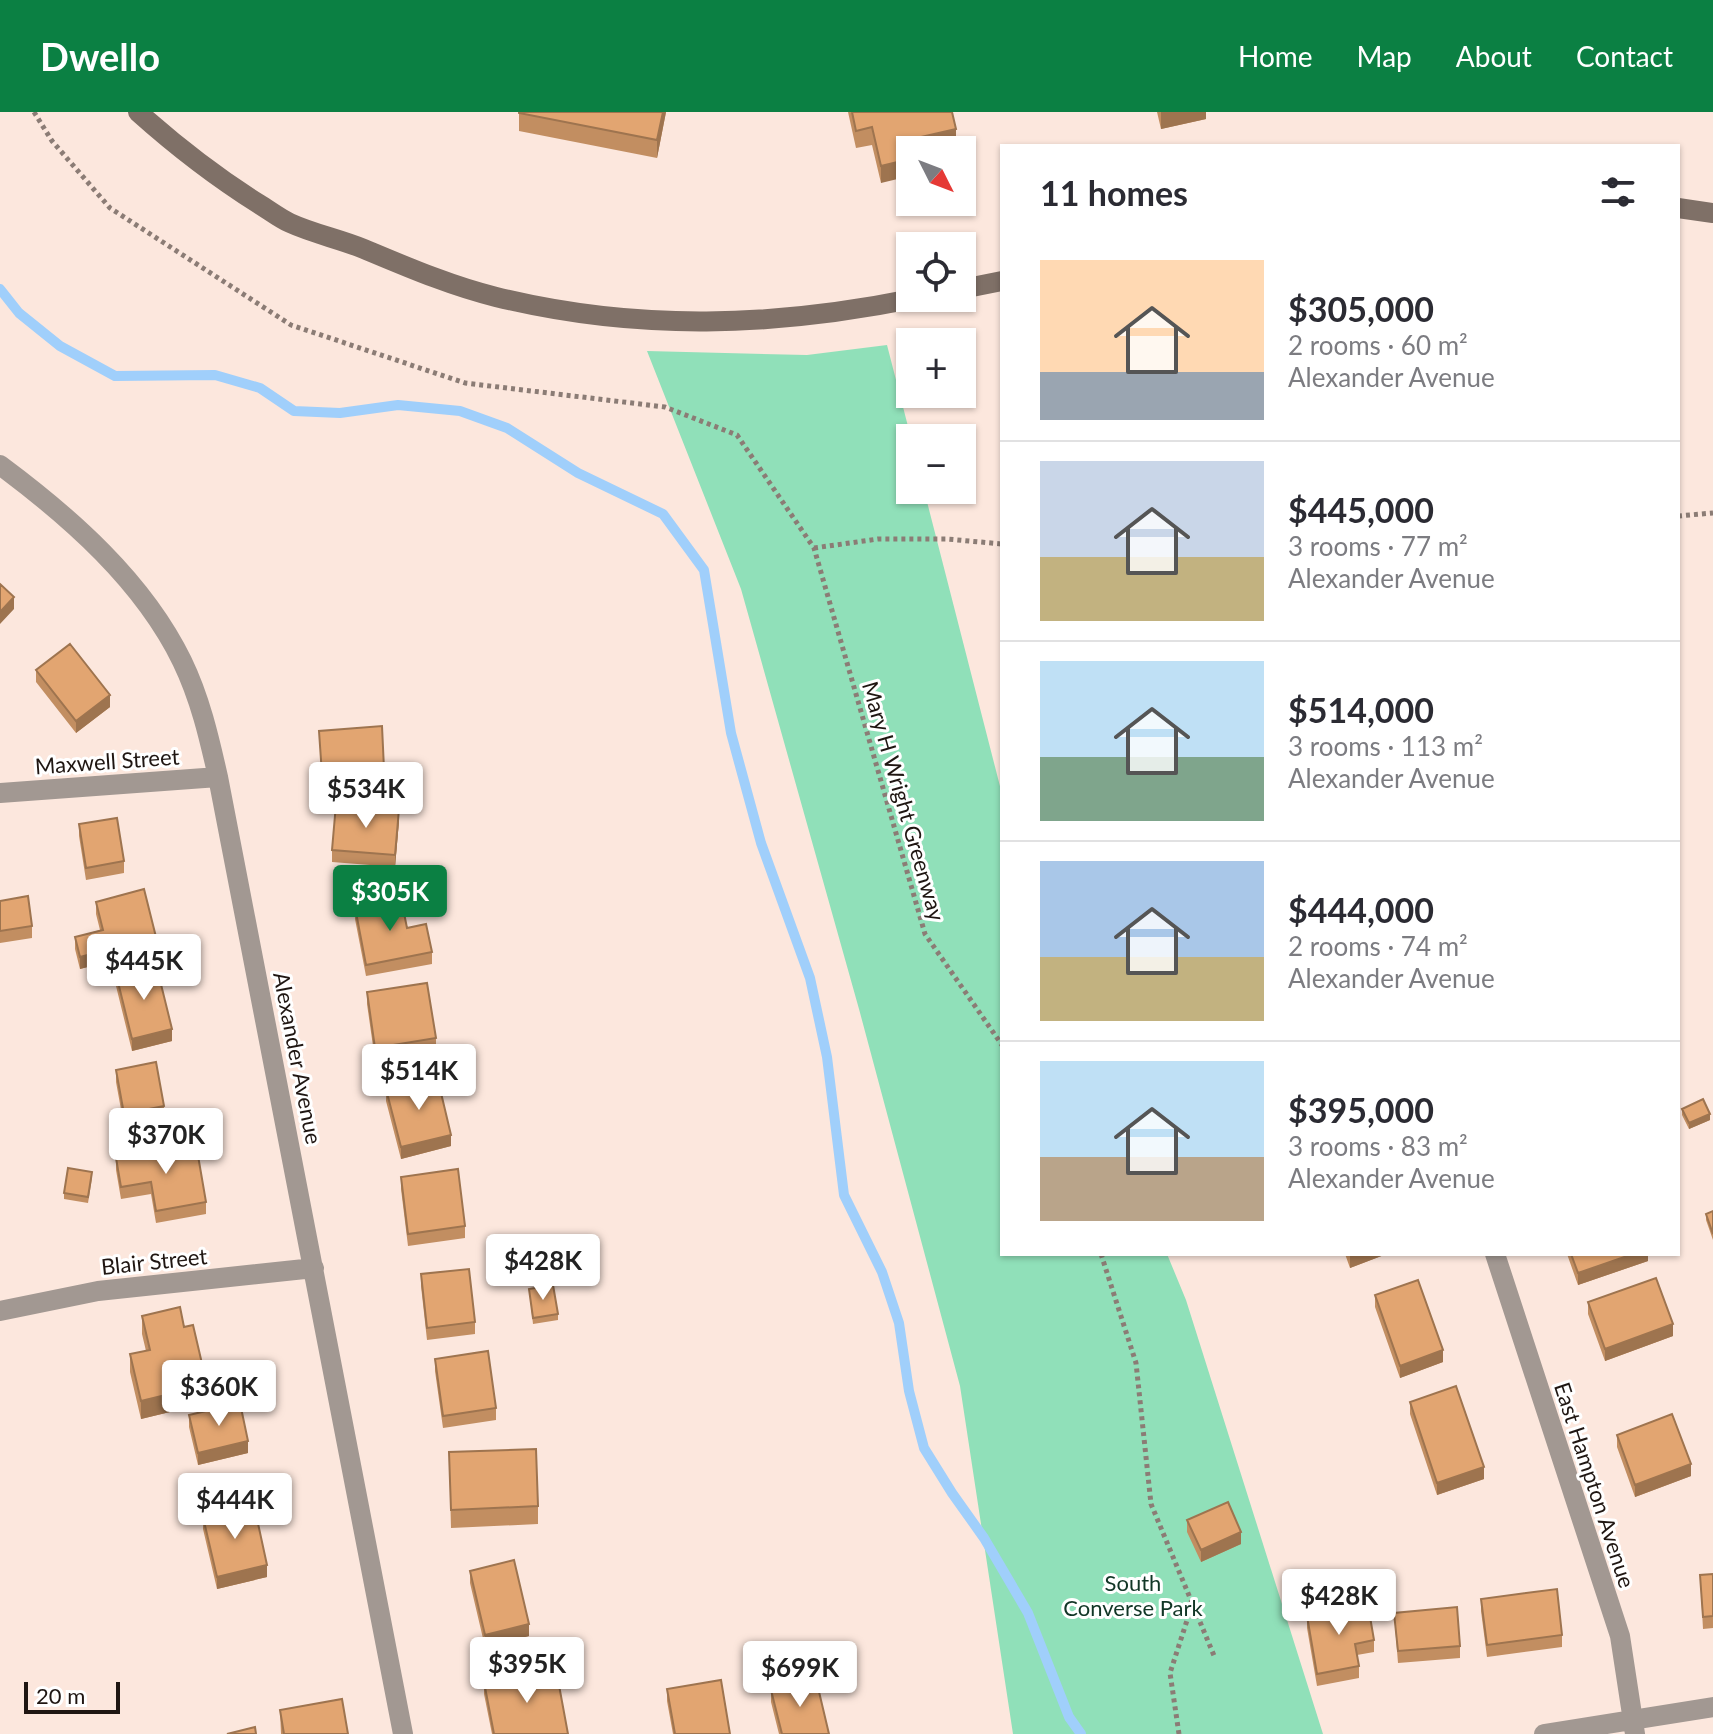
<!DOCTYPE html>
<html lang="en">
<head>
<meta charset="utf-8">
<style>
  :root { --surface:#fff; --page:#f7f7f7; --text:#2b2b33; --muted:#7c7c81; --line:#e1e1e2; --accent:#0b8043 }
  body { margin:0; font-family:Lato,sans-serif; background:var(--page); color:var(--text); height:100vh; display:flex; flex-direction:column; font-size:30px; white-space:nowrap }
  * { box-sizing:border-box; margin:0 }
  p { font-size:26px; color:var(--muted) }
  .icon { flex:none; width:44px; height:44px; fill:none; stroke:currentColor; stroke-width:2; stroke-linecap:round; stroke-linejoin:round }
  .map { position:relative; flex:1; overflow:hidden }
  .side { position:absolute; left:1000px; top:32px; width:680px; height:1112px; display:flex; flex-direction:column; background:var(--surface); border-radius:0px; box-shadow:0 2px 6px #0004 }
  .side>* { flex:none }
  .needle { width:52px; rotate:132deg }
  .buttons { position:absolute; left:896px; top:24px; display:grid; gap:16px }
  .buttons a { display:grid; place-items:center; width:80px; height:80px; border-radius:0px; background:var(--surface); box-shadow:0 2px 6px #0004; font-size:40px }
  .scale { position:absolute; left:24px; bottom:20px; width:96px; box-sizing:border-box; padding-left:8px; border:4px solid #1f1612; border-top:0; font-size:22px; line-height:28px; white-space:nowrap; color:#1f1612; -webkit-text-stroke:6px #fff; paint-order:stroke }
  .price { position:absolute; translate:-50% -68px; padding:0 18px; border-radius:8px; background:#fff; color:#222; font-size:26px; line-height:52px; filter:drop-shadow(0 2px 4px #0008) }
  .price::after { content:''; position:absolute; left:50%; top:48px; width:24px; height:18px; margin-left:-12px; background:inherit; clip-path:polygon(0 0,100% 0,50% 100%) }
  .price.selected { background:var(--accent); color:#fff }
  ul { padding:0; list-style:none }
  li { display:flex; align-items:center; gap:24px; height:200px; padding:0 40px }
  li+li { border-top:2px solid var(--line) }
  li span { display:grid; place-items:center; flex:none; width:224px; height:160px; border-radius:0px; color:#555 }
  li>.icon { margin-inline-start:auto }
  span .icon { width:96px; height:96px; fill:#fffc; stroke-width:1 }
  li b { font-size:34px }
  h2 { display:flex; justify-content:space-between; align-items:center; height:96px; padding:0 40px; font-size:34px }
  header { display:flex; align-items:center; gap:48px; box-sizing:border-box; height:112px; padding:0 40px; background:var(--accent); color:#fff }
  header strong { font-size:38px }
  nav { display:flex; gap:44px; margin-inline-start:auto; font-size:28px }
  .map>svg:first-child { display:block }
</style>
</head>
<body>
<header>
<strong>Dwello</strong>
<nav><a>Home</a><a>Map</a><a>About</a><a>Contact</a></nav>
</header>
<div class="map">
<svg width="1713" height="1622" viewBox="0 0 1713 1622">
  <rect width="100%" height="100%" fill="#fce7dd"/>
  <path fill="#90e0b9" d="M887,233L911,326L910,378H924L1002,682V1142H1167L1186,1188L1323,1622H1013L960,1274L859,897L741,477L647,239L807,243Z"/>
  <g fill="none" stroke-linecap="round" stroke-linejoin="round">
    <path stroke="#a0cffb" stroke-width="10" d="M0,177L19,201L60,234L115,264L215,263L260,276L294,299L340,301L398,293L460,299L507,316L578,361L663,402L704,458L731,621L761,731L810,866L827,945L844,1083L882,1160L899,1211L909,1279L924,1336L952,1381L984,1426L1028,1501L1069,1605L1081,1622"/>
    <path stroke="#8b7c75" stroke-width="5" stroke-dasharray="4 4" stroke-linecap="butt" d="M34,0L52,29L110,96L291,213L465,271L665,295L737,323L814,436L925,822L1002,933
      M1678,404L1713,401
      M814,436L878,427H947L1002,432
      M1101,1142L1136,1251L1151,1392L1215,1546
      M1179,1622L1170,1561L1192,1493"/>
    <path stroke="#a29892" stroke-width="20" d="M0,353C70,405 143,469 182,549C200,586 209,625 218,665L403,1622
      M0,681L218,665
      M1495,1142L1620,1524L1635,1622
      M0,1199L98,1179L314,1156
      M1544,1622L1713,1595"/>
    <path stroke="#7f7067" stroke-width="20" d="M138,0C176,34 216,65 259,92C269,98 279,106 290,111C314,122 340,127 364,137C407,155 451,174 496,185C639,220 774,215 917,186
      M1678,96L1713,101
      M962,177L1002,169"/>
  </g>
  <path fill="#c28e61" d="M519,0H666L657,46L519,19Z
    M848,0H952L956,35L942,38H910L881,71L872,33L856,36Z
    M1157,0H1206V7L1161,17Z
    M36,558L110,595L76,621L36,570Z
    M319,619L384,657V669L350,671V687L323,689Z
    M399,709L395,755L332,750V738Z
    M79,712L124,749V761L86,768L79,724Z
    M0,789L32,814V826L0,831Z
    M96,790L156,837L80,857L75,837V825L100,818L96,802Z
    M355,795L407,816L432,840V852L366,864L355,807Z
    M116,862L172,929L132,939L116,874Z
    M367,880L436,926V938L375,948L367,892Z
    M116,958L164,994V1006L124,1014L116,970Z
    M386,977L451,1034L401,1047L386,989Z
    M1682,997L1710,1008L1689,1017L1682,1003Z
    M116,1046L206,1090V1102L156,1111L151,1082L121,1087L116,1058Z
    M401,1065L465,1114V1126L408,1134L401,1077Z
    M92,1066L88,1091L64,1087V1081Z
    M1713,1099V1128L1706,1108V1102Z
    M1345,1142H1384V1143L1350,1156Z
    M1567,1142H1648V1149L1578,1173Z
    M421,1162L475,1210V1222L427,1228L421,1174Z
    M529,1177L558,1202V1208L533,1212Z
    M1375,1183L1443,1250L1400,1266L1375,1195Z
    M1588,1190L1673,1224L1605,1249L1588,1202Z
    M142,1204L184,1215L207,1291L141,1307L130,1260V1242L146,1239L142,1222Z
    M435,1247L496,1296V1308L443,1316L435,1259Z
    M1410,1290L1484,1367L1437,1383L1410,1302Z
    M189,1303L248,1341L198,1353L189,1315Z
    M1617,1323L1691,1364L1635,1385L1617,1335Z
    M449,1340L538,1394V1412L451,1416Z
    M203,1405L267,1465L217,1477L203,1417Z
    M1187,1408L1241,1432L1201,1450L1187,1420Z
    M470,1459L529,1524L485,1535L470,1471Z
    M1713,1462V1516L1703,1517L1700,1463Z
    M1481,1487L1562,1523V1535L1487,1545L1481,1499Z
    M1394,1501L1460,1534V1546L1398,1551Z
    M1307,1504L1374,1528V1540L1357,1543L1359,1554V1566L1317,1574L1307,1516Z
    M484,1570L568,1622H492L484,1582Z
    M667,1577L730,1622H673L667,1589Z
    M771,1578L829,1622H779L771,1590Z
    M280,1598L348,1622H281Z"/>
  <path fill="#9e744f" d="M663,0H666L657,46V28Z
    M1161,0H1206V7L1161,17Z
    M956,17V35L942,38H921V25Z
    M910,47V64L881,71V54Z
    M14,485V497L0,512V500Z
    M110,583V595L76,621V609Z
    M399,697V709L395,755V743Z
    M156,825V837L80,857V845Z
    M172,917V929L132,939V927Z
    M1710,1002V1008L1689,1017V1011Z
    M451,1023V1034L401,1047V1035Z
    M1356,1142H1384V1143L1350,1156V1144Z
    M1633,1142H1648V1149L1578,1173V1161Z
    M1673,1212V1224L1605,1249V1237Z
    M1443,1238V1250L1400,1266V1254Z
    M207,1273V1291L141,1307V1289Z
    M248,1329V1341L198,1353V1341Z
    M1691,1352V1364L1635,1385V1373Z
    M1484,1355V1367L1437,1383V1371Z
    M1241,1420V1432L1201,1450V1438Z
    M267,1453V1465L217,1477V1465Z
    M529,1512V1524L485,1535V1523Z"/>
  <path fill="#e2a571" stroke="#9e744f" stroke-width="2" d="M519,0H663L657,28L519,1Z
    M852,0H952L956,17L921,25L924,38H910V47L881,54L872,15L856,19Z
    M0,472L14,485L0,500Z
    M70,532L110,583L76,609L36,558Z
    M382,614L384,657L349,659L350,675L323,677L319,619Z
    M336,692L399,697L395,743L332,738Z
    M117,706L124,749L86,756L79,712Z
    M144,777L156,825L80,845L75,825L103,818L96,790Z
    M28,784L32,814L0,819V789Z
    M401,786L407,816L426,812L432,840L366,853L355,795Z
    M156,852L172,917L132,927L116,862Z
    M427,871L436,926L375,936L367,880Z
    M156,950L164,994L124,1002L116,958Z
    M437,964L451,1023L401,1035L386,977Z
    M1703,987L1710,1002L1689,1011L1682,997Z
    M196,1032L206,1090L156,1099L151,1070L121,1075L116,1046Z
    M68,1056L92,1060L88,1085L64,1081Z
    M458,1057L465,1114L408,1122L401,1065Z
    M1713,1099V1122L1706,1102Z
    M1571,1142H1633L1578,1161Z
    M469,1157L475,1210L427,1216L421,1162Z
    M1656,1166L1673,1212L1605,1237L1588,1190Z
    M1418,1168L1443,1238L1400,1254L1375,1183Z
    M553,1173L558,1202L533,1206L529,1177Z
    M180,1195L184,1215L193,1213L207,1273L141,1289L130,1242L150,1238L142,1204Z
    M488,1239L496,1296L443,1304L435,1247Z
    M1456,1274L1484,1355L1437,1371L1410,1290Z
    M240,1291L248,1329L198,1341L189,1303Z
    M1672,1302L1691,1352L1635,1373L1617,1323Z
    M536,1337L538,1394L451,1398L449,1340Z
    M1228,1390L1241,1420L1201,1438L1187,1408Z
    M254,1393L267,1453L217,1465L203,1405Z
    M514,1448L529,1512L485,1523L470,1459Z
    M1713,1462V1504L1703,1505L1700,1463Z
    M1557,1477L1562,1523L1487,1533L1481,1487Z
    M1368,1493L1374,1528L1355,1532L1359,1554L1317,1562L1307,1504Z
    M1457,1495L1460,1534L1398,1539L1394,1501Z
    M556,1557L568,1622H494L484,1570Z
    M816,1567L829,1622H782L771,1578Z
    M721,1568L730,1622H675L667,1577Z
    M342,1587L348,1622H284L280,1598Z
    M255,1615L256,1622H227Z"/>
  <g text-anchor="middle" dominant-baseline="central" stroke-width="6" stroke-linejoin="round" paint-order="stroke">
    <g font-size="22" fill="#1f1612" stroke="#fff">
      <text transform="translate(107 649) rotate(-4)">Maxwell Street</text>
      <text transform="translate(904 689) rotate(74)">Mary H Wright Greenway</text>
      <text transform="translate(298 946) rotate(79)">Alexander Avenue</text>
      <text transform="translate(154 1149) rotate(-6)">Blair Street</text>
      <text transform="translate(1595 1373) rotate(72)">East Hampton Avenue</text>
    </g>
    <g font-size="22" fill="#113626" stroke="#fff">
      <text x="1133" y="1470">South<tspan x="1133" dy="25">Converse Park</tspan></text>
    </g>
  </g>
</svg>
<div class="buttons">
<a><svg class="needle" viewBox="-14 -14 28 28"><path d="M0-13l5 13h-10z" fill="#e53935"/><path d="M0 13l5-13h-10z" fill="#7c7c81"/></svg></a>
<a><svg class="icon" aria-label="locate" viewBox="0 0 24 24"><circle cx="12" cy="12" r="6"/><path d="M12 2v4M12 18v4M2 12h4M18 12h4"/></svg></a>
<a>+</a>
<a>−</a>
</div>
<div class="scale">20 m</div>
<b class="price" style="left:366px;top:718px">$534K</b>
<b class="price selected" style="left:390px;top:821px">$305K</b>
<b class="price" style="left:144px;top:890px">$445K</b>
<b class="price" style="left:419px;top:1000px">$514K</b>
<b class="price" style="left:166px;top:1064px">$370K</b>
<b class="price" style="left:543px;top:1190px">$428K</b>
<b class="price" style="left:219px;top:1316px">$360K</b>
<b class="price" style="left:235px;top:1429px">$444K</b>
<b class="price" style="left:1339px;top:1525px">$428K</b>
<b class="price" style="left:527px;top:1593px">$395K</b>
<b class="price" style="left:800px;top:1597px">$699K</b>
<section class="side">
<h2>11 homes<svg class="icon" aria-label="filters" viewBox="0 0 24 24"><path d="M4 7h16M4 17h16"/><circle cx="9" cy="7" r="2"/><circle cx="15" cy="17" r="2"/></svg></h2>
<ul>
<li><span style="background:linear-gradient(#ffd9b3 70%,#9aa5b1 0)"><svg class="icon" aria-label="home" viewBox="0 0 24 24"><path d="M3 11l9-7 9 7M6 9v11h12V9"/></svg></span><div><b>$305,000</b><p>2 rooms · 60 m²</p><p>Alexander Avenue</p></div></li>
<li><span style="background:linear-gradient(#c9d6e8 60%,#c2b280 0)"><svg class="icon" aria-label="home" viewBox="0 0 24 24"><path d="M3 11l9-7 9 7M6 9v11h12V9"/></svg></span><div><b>$445,000</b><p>3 rooms · 77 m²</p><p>Alexander Avenue</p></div></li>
<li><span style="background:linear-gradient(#bfe0f5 60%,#7fa58c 0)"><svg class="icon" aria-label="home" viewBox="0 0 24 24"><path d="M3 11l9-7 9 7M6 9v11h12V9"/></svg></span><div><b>$514,000</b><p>3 rooms · 113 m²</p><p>Alexander Avenue</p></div></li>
<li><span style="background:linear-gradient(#a9c7e8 60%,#c2b280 0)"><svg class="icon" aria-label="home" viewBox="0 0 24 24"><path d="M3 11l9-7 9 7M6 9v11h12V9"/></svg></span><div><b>$444,000</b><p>2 rooms · 74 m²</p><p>Alexander Avenue</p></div></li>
<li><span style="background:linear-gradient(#bfe0f5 60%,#b9a48a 0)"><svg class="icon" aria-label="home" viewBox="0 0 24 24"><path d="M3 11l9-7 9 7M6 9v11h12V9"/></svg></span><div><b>$395,000</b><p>3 rooms · 83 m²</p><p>Alexander Avenue</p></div></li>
</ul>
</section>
</div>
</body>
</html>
